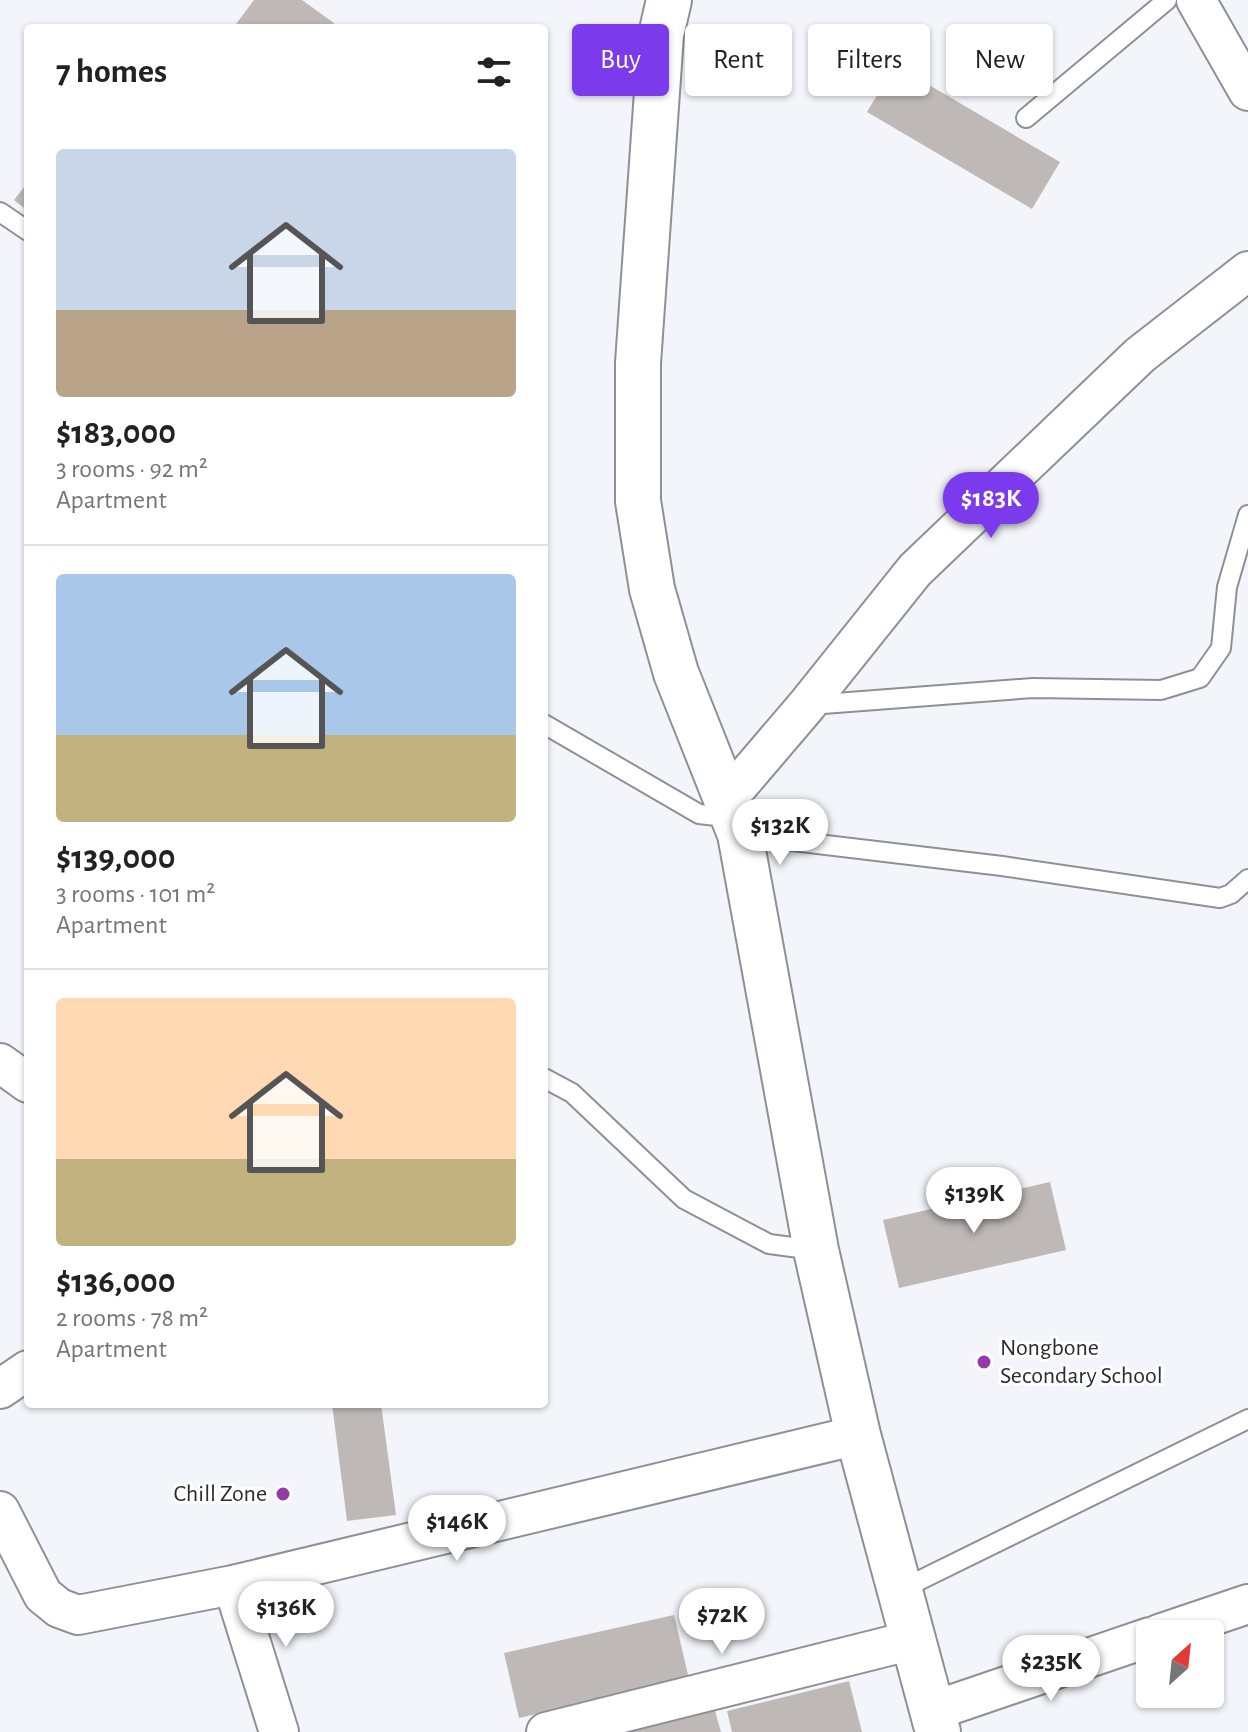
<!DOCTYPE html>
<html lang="en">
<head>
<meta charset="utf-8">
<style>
  :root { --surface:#fff; --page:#f6f6f6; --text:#222; --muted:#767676; --line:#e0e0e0; --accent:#7c3aed }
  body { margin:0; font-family:"Alegreya Sans",sans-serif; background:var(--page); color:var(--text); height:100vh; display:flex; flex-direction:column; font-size:30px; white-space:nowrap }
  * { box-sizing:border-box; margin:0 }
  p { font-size:26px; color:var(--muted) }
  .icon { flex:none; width:44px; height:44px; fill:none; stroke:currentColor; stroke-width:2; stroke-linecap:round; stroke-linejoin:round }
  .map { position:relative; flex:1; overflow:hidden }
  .drawer { position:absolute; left:24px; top:24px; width:524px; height:1384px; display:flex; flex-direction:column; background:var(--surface); border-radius:8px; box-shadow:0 2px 6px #0004 }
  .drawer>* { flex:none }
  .hud { position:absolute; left:572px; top:24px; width:556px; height:72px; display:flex; gap:16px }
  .needle { width:52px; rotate:27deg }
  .tools { position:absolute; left:1136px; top:1620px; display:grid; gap:16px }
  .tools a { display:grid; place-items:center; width:88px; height:88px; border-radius:8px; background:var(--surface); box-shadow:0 2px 6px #0004; font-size:40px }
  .price { position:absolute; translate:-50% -68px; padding:0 18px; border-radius:28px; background:#fff; color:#222; font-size:26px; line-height:52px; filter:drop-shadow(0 2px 4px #0008) }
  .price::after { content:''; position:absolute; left:50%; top:48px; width:24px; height:18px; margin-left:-12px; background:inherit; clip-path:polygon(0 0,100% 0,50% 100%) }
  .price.on { background:var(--accent); color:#fff }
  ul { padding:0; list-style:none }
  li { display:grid; align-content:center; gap:16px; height:424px; padding:0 32px }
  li+li { border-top:2px solid var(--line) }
  li span { display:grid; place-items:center; height:248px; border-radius:8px; color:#555 }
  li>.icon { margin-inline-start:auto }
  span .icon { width:144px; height:144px; fill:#fffc; stroke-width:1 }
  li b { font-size:34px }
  h2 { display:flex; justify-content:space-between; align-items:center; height:96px; padding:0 32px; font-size:34px }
  .pill { padding:0 28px; border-radius:8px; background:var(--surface); box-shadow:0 2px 6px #0004; font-size:28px; line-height:72px }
  .pill.on { background:var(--accent); color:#fff }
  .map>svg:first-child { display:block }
</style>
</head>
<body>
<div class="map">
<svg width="1248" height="1732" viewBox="0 0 1248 1732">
  <rect width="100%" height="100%" fill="#f3f5fa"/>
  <path fill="#beb9b6" d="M254,0H302L334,23L330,28H233Z
    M895,65L1060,162L1032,209L867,112Z
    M28,182V211L14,200Z
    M1050,1182L1066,1250L899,1288L883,1220Z
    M332,1404H381L396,1515L347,1521Z
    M674,1615L689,1679L519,1718L504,1653Z
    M849,1681L862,1732H732L727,1711Z
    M714,1707L721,1732H626V1731Z"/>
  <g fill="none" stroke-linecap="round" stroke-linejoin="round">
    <defs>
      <path id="lane" d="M1026,118L1167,0
        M0,212L28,231
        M810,705L1033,688L1161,690L1200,678L1221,648L1227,587L1248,515
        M544,724L699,814L733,818
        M742,835L1002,866L1220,898L1231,894L1248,879
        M544,1078L572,1093L684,1199L769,1244L815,1250
        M900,1590L1248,1419"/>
      <path id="street" d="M1196,0L1248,91
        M726,800L807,705L915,570L1140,355L1248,271
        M0,1063L28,1083
        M0,1389L28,1370
        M0,1511L43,1595L59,1608L78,1615L233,1585L858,1435
        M233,1585L279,1732
        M1159,1634L1248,1604
        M933,1711L1150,1637
        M546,1732L913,1640"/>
      <path id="secondary" d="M669,0L661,35L638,363V501L652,589L676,673L740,834L816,1250L858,1435L938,1732"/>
    </defs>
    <use href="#lane" stroke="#8f9095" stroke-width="22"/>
    <use href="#street" stroke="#8f9095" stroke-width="42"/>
    <use href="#secondary" stroke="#8f9095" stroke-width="48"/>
    <use href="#lane" stroke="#fff" stroke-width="18"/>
    <use href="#street" stroke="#fff" stroke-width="38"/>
    <use href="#secondary" stroke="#fff" stroke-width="44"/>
  </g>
  <g fill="#943ba7" stroke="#fff" stroke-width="3">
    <circle cx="984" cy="1362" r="8"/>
    <circle cx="283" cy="1494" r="8"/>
  </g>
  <g text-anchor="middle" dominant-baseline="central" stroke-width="6" stroke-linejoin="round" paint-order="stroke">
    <g font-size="24" fill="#2b2b2d" stroke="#fff" text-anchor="start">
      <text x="1000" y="1348">Nongbone<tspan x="1000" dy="28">Secondary School</tspan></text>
      <text x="267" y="1494" text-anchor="end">Chill Zone</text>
    </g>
  </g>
</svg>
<div class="tools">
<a><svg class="needle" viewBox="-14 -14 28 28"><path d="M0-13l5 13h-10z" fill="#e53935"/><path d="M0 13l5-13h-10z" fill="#767676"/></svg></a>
</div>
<b class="price on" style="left:991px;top:540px">$183K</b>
<b class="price" style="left:780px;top:867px">$132K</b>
<b class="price" style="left:974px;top:1235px">$139K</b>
<b class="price" style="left:457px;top:1563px">$146K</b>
<b class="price" style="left:286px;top:1649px">$136K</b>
<b class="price" style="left:722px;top:1656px">$72K</b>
<b class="price" style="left:1051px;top:1703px">$235K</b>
<div class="hud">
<a class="pill on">Buy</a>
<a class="pill">Rent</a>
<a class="pill">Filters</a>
<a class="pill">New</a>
</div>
<section class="drawer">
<h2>7 homes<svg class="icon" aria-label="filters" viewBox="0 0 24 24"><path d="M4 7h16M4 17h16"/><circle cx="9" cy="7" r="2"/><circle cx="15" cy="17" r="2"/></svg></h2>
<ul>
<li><span style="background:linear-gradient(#c9d6e8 65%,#b9a48a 0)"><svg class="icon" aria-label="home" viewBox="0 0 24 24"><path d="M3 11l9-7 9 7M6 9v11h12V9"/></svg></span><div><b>$183,000</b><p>3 rooms · 92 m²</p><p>Apartment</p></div></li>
<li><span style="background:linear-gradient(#a9c7e8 65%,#c2b280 0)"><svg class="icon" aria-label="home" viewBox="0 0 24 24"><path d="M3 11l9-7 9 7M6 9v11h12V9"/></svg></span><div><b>$139,000</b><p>3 rooms · 101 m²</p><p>Apartment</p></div></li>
<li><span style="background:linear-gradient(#ffd9b3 65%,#c2b280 0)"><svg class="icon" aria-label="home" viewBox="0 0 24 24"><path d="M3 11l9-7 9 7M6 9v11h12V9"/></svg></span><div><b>$136,000</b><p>2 rooms · 78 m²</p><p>Apartment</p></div></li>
</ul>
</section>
</div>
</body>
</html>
